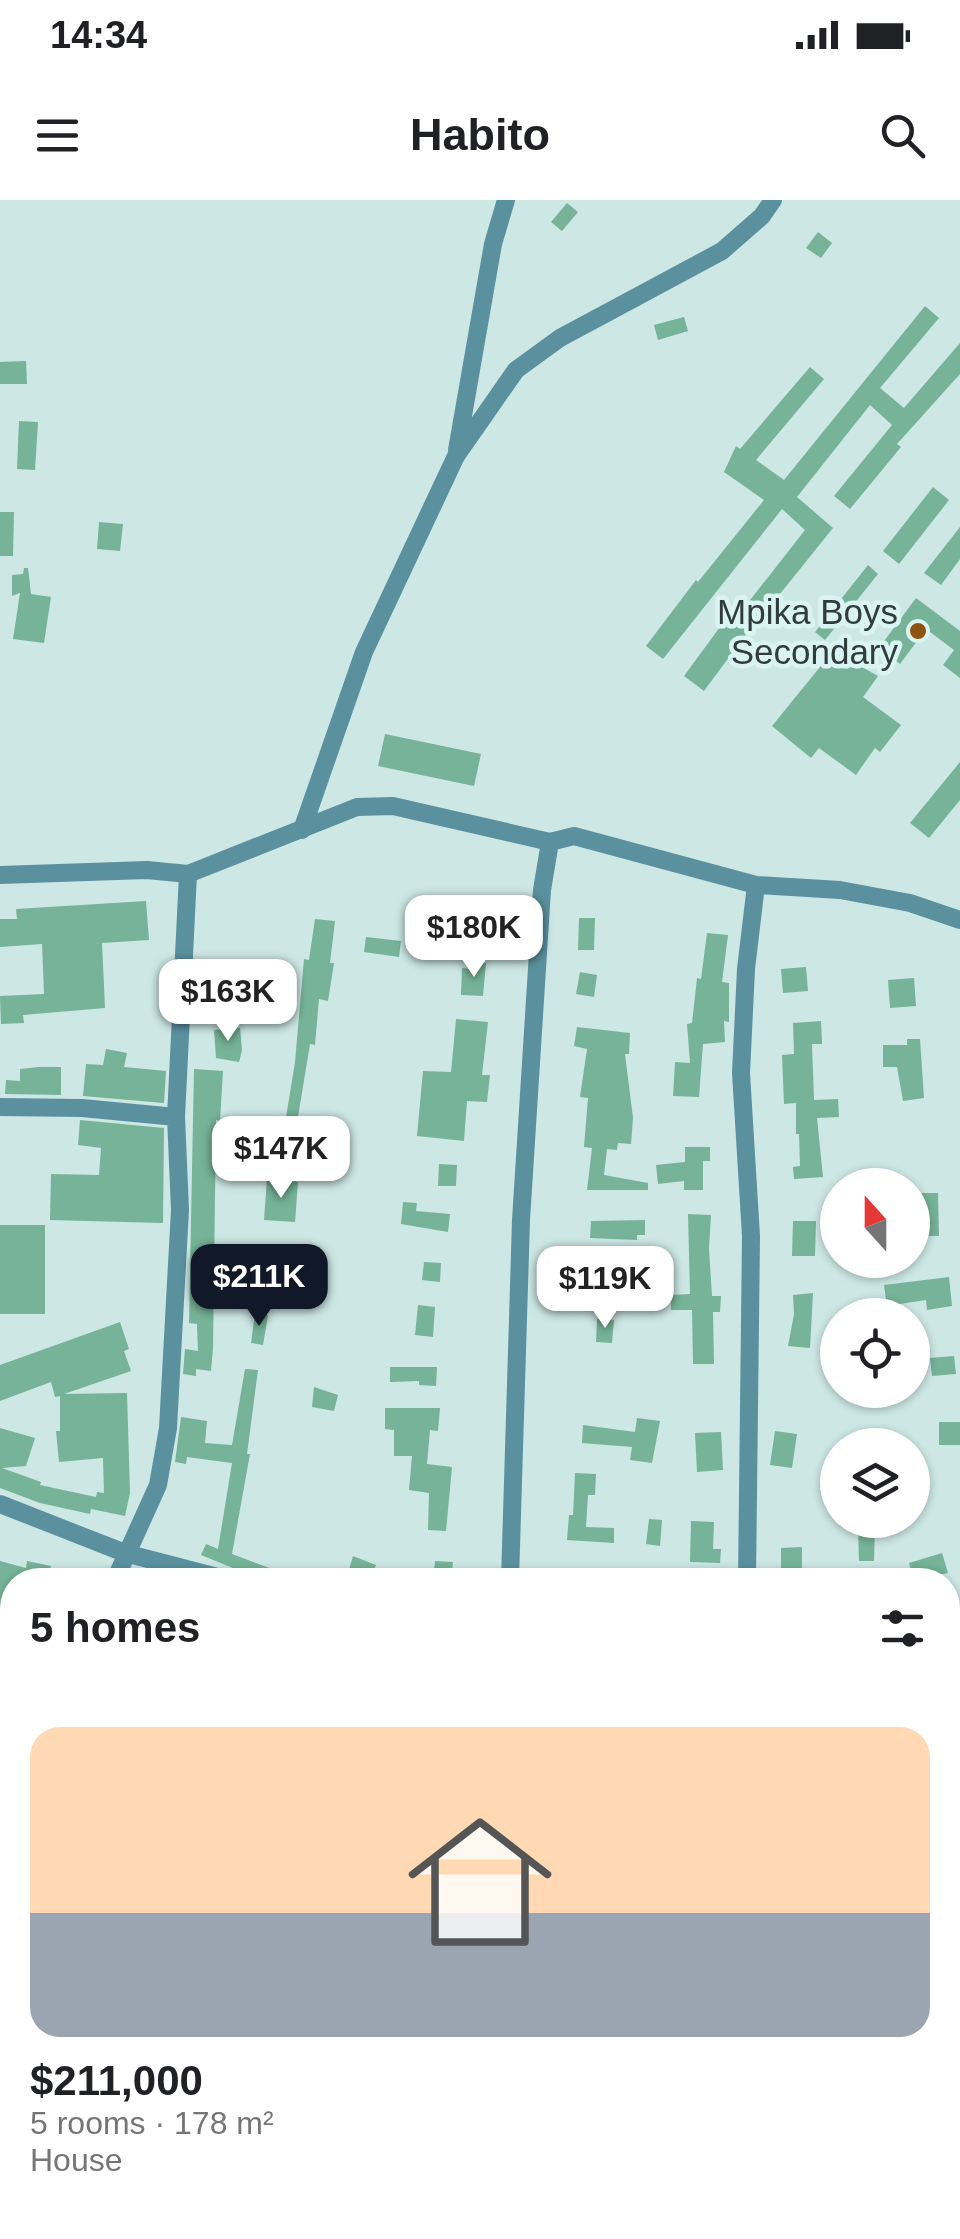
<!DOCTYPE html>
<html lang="en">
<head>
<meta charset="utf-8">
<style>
  :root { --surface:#fff; --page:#f6f6f6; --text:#202124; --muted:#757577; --accent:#111827 }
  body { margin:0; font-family:Helvetica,sans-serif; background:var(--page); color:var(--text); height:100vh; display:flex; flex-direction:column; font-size:38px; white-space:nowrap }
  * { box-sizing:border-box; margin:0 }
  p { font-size:32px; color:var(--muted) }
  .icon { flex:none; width:55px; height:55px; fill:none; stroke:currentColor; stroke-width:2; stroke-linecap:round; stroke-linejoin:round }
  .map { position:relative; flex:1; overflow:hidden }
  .panel { position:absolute; left:0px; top:1368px; width:960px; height:672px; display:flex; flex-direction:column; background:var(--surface); border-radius:40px 40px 0 0; box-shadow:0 2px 8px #0004 }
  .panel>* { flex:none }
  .needle { width:65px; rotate:339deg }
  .buttons { position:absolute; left:820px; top:968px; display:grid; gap:20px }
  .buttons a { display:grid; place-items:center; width:110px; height:110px; border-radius:50%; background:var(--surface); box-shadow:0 2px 8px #0004; font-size:50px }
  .price { position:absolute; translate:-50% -85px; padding:0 22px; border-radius:20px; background:#fff; color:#222; font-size:32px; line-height:65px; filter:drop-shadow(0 2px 5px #0008) }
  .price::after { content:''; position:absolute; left:50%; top:60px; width:30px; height:22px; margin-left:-15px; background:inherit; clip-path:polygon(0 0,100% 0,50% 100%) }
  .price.selected { background:var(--accent); color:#fff }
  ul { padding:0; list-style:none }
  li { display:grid; align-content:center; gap:20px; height:530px; padding:0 30px }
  li span { display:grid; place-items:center; height:310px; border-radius:30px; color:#555 }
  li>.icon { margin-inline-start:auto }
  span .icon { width:180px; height:180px; fill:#fffc; stroke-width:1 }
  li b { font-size:42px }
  h2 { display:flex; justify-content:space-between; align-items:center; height:120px; padding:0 30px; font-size:42px }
  .status { display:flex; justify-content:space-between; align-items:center; height:70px; padding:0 50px; background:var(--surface); direction:ltr }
  .status svg { height:28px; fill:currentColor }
  header { display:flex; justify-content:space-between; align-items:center; height:130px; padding:0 30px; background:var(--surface); font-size:45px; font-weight:700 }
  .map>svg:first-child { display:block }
</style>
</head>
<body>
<div class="status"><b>14:34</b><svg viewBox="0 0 49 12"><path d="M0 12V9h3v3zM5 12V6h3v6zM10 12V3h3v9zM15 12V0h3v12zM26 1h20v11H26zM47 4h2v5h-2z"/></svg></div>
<header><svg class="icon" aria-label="menu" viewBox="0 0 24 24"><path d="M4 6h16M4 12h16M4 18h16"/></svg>Habito<svg class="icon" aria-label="search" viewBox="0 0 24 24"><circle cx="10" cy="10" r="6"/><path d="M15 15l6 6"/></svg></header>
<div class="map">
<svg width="960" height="2039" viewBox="0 0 960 2039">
  <rect width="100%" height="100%" fill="#cce7e4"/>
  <path fill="#b7dcd9" d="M960,1693V2039H852L853,2028H948V1706Z"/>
  <path fill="#76b398" d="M567,3L578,12L562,31L551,22Z
    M818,32L832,43L821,58L806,48Z
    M925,106L939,118L880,188L904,208L960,143V174L897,244L901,247L850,309L834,296L892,225L870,205L797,297L833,328L763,415L761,414L704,491L684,476L734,408L740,413L805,330L782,309L663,459L646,446L696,380L698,382L764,300L724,272L736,246L740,249L810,167L824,179L756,260L784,280Z
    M684,117L688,131L658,140L654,125Z
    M26,161L27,184H0V162Z
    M19,221L38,222L35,270L17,269Z
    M933,287L949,300L899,364L883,351Z
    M0,312H14L13,356H0Z
    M99,322L123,324L120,351L97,349Z
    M960,327V359L941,385L924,373Z
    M868,365L878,374L825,440L815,432Z
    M24,368H28L31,394L51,397L44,443L13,439L20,393L12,396V375L23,374Z
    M916,398L960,431V478L943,465L954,450L926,429L900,464L879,448Z
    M833,451L878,476L863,497L901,525L880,552L875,548L856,575L819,548L811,558L772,526Z
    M385,534L481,554L474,586L378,566Z
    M960,562V600L929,638L910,623Z
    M146,701L149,740L102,743L105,808L23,815L24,823L1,824L0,796L44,794L42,744L0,747V719H17L16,709Z
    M483,714L484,738H470L469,715Z
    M579,718H595L594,750H578Z
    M315,719L335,721L330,763H334L328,801L319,799L315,845L310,844L298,917L303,918L298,951L281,948L295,862L304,759L309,760Z
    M707,733L728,735L722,782L729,783V822L724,821L725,842L703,844L699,897L673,896L675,862L690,863L687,824L692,823L697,778L701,779Z
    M366,737L401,741L399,757L364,752Z
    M472,763H486L483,796L461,795L462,768L472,769Z
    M806,767L808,791L783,793L781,769Z
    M580,772L597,775L594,797L576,794Z
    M914,778L916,806L890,808L888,780Z
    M234,780L235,801H217V781Z
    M456,819L488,822L482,875H490L487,902L467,901L464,941L417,936L423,871L451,872Z
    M821,821L822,844H812L814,900L838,899L839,917L817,918L823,977L794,979L793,967L800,966L799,934H796V903L784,904L782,855L794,854L793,823Z
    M577,827L630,833L629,854H625L633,918L631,944L618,943L617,950L607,949L604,975L648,983V990H587L592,948L584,947L588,898L580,897L587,849L574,846Z
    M240,828L242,850L239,862L216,858L214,830Z
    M907,839H920L924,898L903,901L897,867H883V845H907Z
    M106,849L127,853L124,867L166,871L164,903L83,896L86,864L103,865Z
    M39,867H61V895L5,894L6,880L20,881V869Z
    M194,869L223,871L220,921L216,920L213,1148L211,1171L196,1169V1176L183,1174L185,1149L198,1151L197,1124L189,1123Z
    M80,920L164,928L163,1023L50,1020L51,974L99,975L101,948L78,945Z
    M685,947H710V961H703V990H684V981L658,984L656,965L685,962Z
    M439,964L457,965L456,986H438Z
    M267,979L298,982L295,1022L264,1020Z
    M912,993H938L939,1036H913Z
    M403,1002L417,1003L416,1011L450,1014L448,1032L401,1024Z
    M688,1014L711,1015L709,1049L712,1096H721L720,1112H713L714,1164H693L692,1110H671V1095L690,1094Z
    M645,1020V1035H637V1040L590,1038L591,1021Z
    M793,1021H816L815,1056H792Z
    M0,1025H45V1114H0Z
    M424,1062L441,1063L440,1082L422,1080Z
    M597,1066L612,1068L611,1074L641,1075V1089L595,1085Z
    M949,1077L952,1106L927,1110L926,1100L887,1106L884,1085Z
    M813,1093L810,1148L788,1146L794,1114L793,1095Z
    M418,1105L435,1107L433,1137L415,1135Z
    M255,1113L268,1115L263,1145L251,1143Z
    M597,1119L614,1120L612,1143L596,1142Z
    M120,1122L129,1149L124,1151L131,1171L64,1194L127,1193L130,1293L125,1316L91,1309L90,1314L40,1303L0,1288V1228L35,1238L26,1266L2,1268L41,1282L40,1285L96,1297L97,1292L104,1293L103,1258L59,1262L56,1231H60V1196L55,1197L51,1182L0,1201V1165Z
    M954,1156L956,1174L932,1176L930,1158Z
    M390,1167H437L436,1186L419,1185V1181L390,1182Z
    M245,1169L258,1170L247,1254H250L232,1354L301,1380H262L201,1355L206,1344L218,1349L232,1263L187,1257L186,1264L175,1262L181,1217L207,1221L205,1243L232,1245Z
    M314,1187L338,1195L334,1211L312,1207Z
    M385,1208H440L438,1231L430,1230L427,1264L452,1267L446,1331L428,1330L429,1293L409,1290L412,1256H394V1230L385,1229Z
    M637,1218L660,1221L652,1263L630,1260L632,1247L582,1243L583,1225L635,1232Z
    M939,1222H960V1245H939Z
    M775,1231L797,1234L792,1268L770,1265Z
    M721,1232L723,1270L697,1272L695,1233Z
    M575,1273L596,1274L595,1295H588L586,1327L614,1328V1343L567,1340L569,1315H573Z
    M649,1319L662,1320L660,1346L646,1344Z
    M691,1321L714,1322L713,1349H721L720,1363L690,1362Z
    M858,1327H875L874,1361H859Z
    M802,1347V1378H781V1348Z
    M942,1353L948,1373L914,1380L909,1363Z
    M353,1356L376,1365L370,1380H346Z
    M0,1361L26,1368L27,1361L51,1366L50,1370L73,1376L72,1380H12V1410L4,1441L0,1440Z
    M435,1361L453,1362L451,1380H433Z
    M0,1488L12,1493V1601L1,1631Z
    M948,1536L960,1537V1580L948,1579Z
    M948,1827L960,1831V1903L957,1912L948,1909V1887L952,1874L948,1872Z"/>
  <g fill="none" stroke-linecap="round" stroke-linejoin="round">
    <path stroke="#5b919f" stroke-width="18" d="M457,250L493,44L506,0
      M302,630L364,452L456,256L516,170L560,138L722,51L762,16L773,0
      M0,675L147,670L188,674L357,607L393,606L550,642L574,636L756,685L840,690L910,703L960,720
      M0,907L82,908L176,917
      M0,1304L125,1353L229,1380
      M115,1380L158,1285L168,1228L180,1010L176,917L188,674
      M510,1380L521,1020L542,690L550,642
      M747,1380L751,1036L741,873L746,769L756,685
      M948,1653L960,1657
      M0,1696L12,1662
      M758,2028L783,2039
      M710,2039L713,2028"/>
  </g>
  <circle fill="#8e540f" stroke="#d9f4f2" stroke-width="4" cx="918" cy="431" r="10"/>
  <g text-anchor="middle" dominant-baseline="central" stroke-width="9" stroke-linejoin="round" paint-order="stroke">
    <g font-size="35" fill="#313c3b" stroke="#d9f4f2" text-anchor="end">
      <text x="898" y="411">Mpika Boys<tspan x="898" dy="40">Secondary</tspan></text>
    </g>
  </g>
</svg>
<div class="buttons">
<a><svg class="needle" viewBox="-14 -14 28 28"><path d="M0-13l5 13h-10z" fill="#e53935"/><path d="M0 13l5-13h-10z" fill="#757577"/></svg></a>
<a><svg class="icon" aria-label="locate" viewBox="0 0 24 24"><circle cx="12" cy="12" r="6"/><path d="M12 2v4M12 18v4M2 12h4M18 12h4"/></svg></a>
<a><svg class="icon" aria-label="layers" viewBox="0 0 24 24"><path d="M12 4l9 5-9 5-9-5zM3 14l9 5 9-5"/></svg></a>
</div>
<b class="price" style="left:474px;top:780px">$180K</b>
<b class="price" style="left:228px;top:844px">$163K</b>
<b class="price" style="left:281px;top:1001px">$147K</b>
<b class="price selected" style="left:259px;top:1129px">$211K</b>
<b class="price" style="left:605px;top:1131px">$119K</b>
<section class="panel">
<h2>5 homes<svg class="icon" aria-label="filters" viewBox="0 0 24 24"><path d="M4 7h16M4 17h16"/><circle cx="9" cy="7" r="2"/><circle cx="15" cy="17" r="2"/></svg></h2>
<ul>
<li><span style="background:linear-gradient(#ffd9b3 60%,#9aa5b1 0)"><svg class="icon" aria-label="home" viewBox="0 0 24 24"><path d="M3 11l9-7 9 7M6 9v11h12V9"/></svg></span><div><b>$211,000</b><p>5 rooms · 178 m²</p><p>House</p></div></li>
</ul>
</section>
</div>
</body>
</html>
